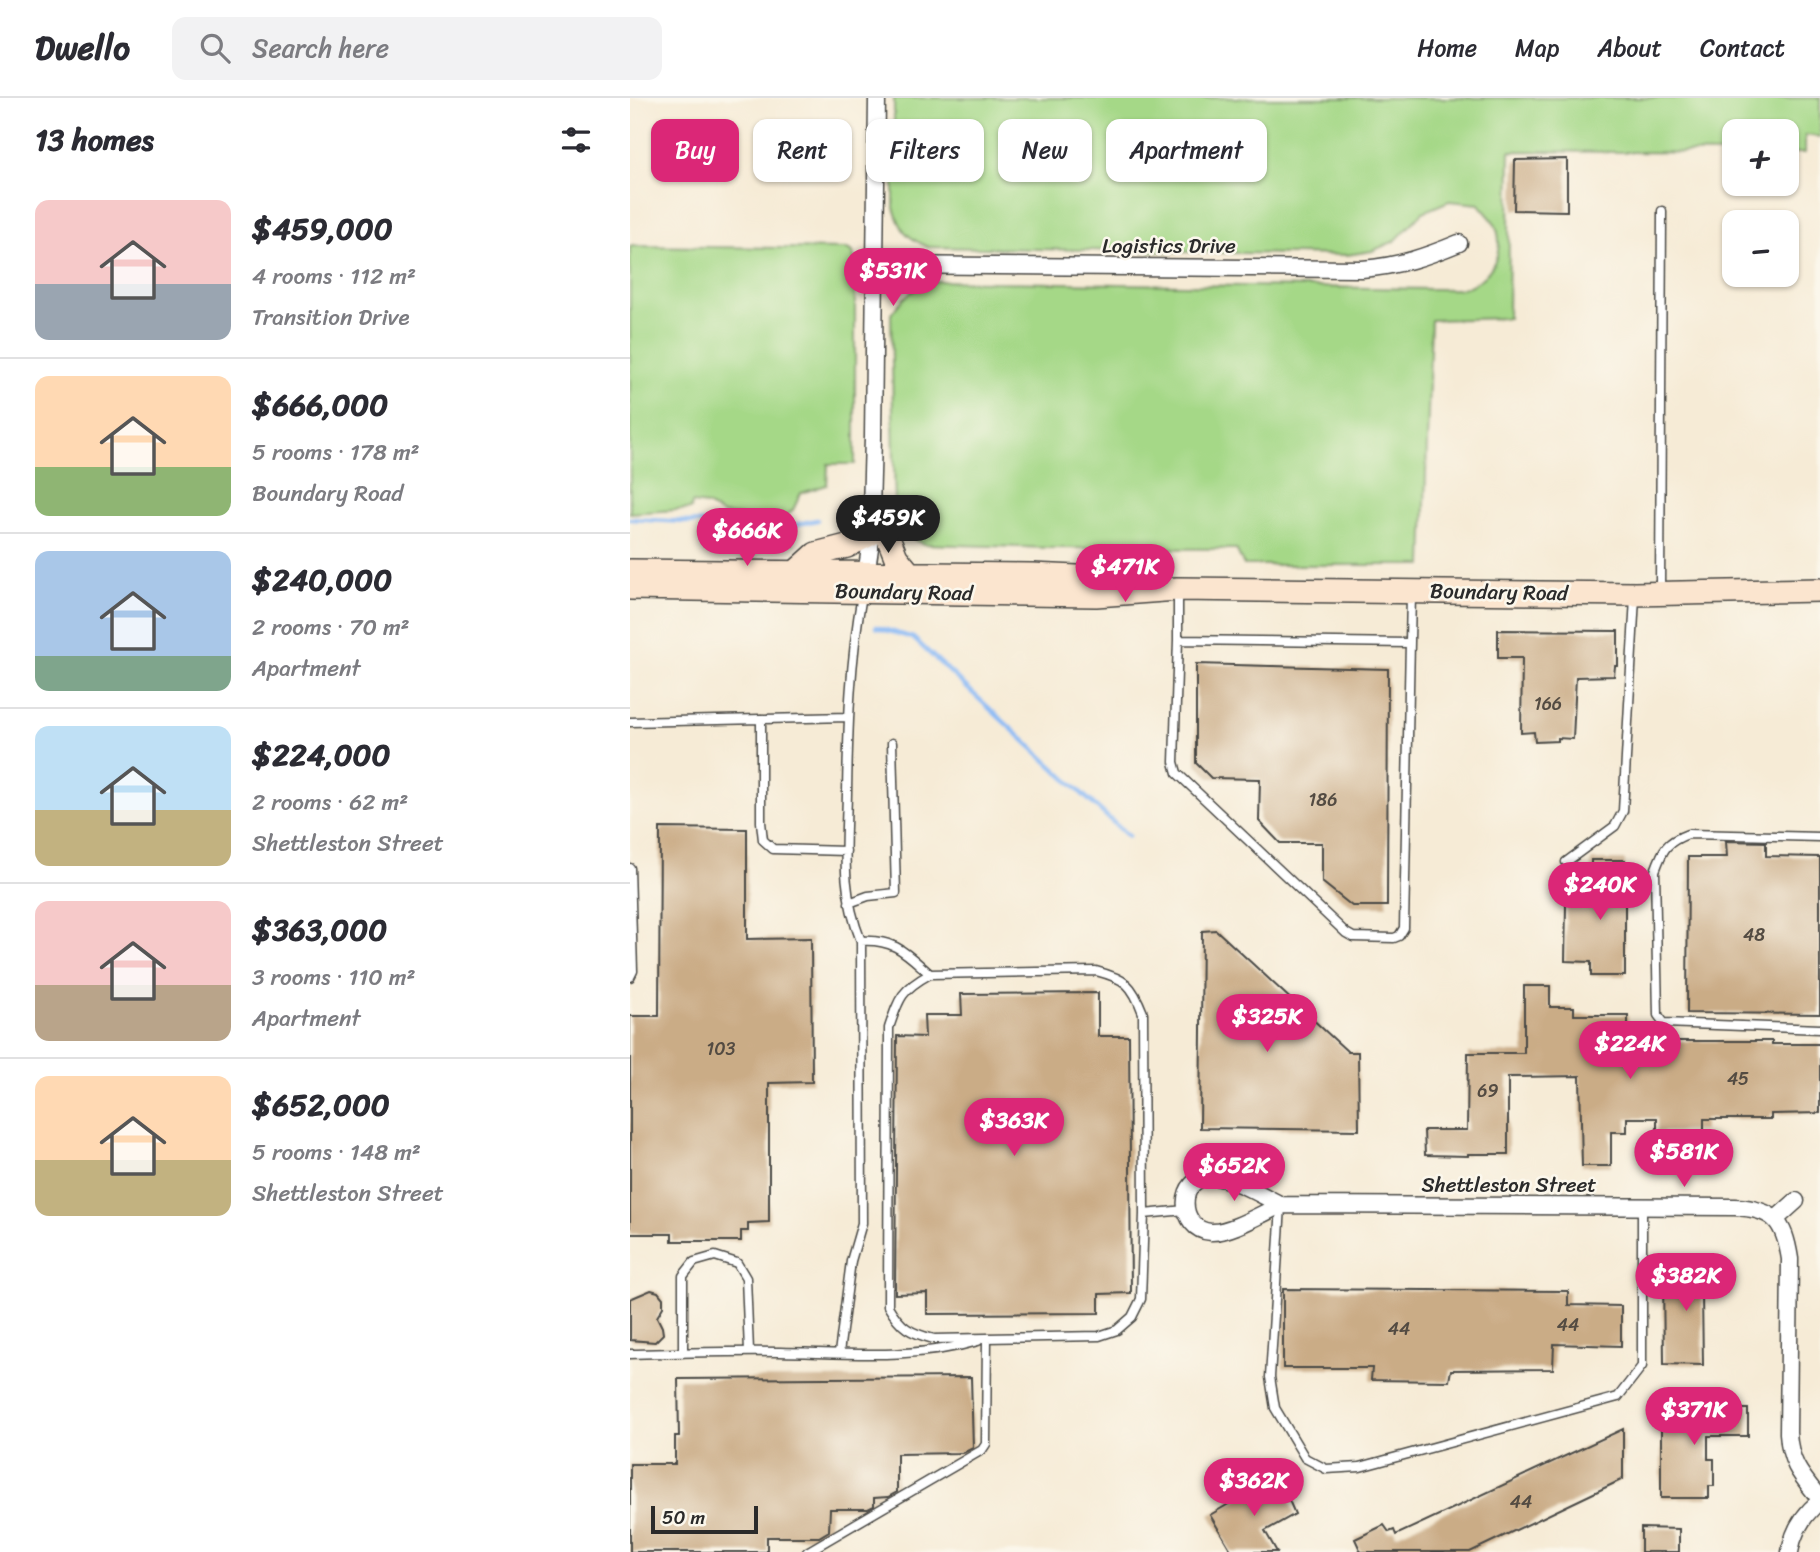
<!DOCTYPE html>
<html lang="en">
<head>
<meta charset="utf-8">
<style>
  :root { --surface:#fff; --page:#f2f2f3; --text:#2b2b33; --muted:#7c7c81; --line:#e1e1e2; --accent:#db2777 }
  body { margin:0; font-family:Sriracha,sans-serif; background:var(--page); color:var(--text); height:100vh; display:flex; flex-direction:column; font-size:26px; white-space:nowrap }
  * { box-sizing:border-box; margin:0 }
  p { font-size:23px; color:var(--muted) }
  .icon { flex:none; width:38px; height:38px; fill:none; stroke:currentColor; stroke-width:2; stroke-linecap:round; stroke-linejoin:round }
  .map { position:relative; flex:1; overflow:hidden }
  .sheet { display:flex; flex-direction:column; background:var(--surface); width:630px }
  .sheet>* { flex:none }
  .guide { position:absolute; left:21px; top:21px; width:665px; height:63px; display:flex; gap:14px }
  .controls { position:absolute; left:1092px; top:21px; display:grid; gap:14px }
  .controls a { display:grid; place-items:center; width:77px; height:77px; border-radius:14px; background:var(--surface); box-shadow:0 2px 5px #0004; font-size:35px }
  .scale { position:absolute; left:21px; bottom:18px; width:107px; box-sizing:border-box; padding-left:7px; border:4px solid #2b2b2b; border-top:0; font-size:19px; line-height:24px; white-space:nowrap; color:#2b2b2b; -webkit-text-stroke:5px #fbf7ec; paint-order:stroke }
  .price { position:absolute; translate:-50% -60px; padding:0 16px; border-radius:24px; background:var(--accent); color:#fff; font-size:23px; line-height:46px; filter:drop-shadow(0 2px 4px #0008) }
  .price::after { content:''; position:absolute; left:50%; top:42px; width:21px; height:16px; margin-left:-10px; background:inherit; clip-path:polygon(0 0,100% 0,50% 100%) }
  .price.selected { background:#222; color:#fff }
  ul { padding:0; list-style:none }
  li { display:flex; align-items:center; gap:21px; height:175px; padding:0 35px }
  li+li { border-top:2px solid var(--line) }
  li span { display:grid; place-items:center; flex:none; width:196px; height:140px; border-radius:14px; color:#555 }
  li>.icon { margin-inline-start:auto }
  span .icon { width:84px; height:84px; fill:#fffc; stroke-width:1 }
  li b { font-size:30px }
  h2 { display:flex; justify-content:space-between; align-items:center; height:84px; padding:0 35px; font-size:30px }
  .pill { padding:0 24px; border-radius:14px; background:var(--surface); box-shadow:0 2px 5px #0004; font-size:24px; line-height:63px }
  .pill.selected { background:var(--accent); color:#fff }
  header { display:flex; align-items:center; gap:42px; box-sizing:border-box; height:98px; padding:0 35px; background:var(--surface); border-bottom:2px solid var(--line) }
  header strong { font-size:33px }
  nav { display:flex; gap:38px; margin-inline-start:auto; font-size:24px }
  .search { width:490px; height:63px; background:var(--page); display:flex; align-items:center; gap:18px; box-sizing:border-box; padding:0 24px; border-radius:14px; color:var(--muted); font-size:26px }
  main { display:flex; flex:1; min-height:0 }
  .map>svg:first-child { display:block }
</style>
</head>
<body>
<header>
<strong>Dwello</strong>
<div class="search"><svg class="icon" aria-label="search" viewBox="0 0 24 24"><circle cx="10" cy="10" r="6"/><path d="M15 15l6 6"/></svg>Search here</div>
<nav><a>Home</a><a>Map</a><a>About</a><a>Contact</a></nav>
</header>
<main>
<section class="sheet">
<h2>13 homes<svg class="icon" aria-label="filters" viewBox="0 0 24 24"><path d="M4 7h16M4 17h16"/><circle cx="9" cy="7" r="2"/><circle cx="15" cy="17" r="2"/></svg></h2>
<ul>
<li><span style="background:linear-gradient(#f6c9c9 60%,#9aa5b1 0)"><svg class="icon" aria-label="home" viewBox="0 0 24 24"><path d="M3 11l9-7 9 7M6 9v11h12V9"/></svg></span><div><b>$459,000</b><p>4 rooms · 112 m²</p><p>Transition Drive</p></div></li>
<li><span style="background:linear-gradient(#ffd9b3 65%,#8fb573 0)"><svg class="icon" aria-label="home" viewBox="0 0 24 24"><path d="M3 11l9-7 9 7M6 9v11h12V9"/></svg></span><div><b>$666,000</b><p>5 rooms · 178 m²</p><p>Boundary Road</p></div></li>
<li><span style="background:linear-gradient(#a9c7e8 75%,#7fa58c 0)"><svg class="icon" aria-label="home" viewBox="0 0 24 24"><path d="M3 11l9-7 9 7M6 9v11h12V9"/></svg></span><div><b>$240,000</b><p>2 rooms · 70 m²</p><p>Apartment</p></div></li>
<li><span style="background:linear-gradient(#bfe0f5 60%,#c2b280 0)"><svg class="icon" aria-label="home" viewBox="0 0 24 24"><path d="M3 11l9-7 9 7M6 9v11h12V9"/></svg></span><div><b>$224,000</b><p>2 rooms · 62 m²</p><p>Shettleston Street</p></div></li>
<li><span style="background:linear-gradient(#f6c9c9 60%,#b9a48a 0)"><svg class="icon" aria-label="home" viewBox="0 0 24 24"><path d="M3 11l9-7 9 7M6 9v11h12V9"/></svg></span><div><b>$363,000</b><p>3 rooms · 110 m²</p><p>Apartment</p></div></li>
<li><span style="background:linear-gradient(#ffd9b3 60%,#c2b280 0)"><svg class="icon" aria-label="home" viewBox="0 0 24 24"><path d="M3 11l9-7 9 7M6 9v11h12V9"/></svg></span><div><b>$652,000</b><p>5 rooms · 148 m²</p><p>Shettleston Street</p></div></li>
</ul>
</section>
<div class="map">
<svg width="1190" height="1454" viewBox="0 0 1190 1454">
  <rect width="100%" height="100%" fill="#fbf7ec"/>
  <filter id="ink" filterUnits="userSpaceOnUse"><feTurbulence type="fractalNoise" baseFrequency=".0143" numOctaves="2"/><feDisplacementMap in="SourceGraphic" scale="14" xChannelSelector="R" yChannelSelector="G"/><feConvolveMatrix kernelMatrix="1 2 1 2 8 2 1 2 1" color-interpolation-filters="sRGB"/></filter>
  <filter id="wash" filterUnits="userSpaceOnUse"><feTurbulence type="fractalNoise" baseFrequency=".00686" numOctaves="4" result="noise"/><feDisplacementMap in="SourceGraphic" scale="28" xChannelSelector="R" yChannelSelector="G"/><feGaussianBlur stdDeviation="1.57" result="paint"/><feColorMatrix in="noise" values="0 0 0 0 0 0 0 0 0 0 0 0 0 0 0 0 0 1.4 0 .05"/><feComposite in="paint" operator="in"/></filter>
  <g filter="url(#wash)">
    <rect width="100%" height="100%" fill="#f6ebd6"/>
    <path fill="#a5d887" stroke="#688259" stroke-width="2" d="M264,0H1190V39L1175,37V55H1157V33H1104V55L880,53L878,220L801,222L793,467H614L606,451L419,450L294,446C273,437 269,435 265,412L261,216C274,198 284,189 305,183L800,191C810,191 823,192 833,190C861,183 879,149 863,123C859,117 853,112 849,106L819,103L793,114L765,143L742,153L717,157L298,149C276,139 271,133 264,110Z
      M0,148L217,151L223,154L225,164V366H198L197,387L171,395L163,412L153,421L151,434L163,445H108L109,433L133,434L134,421L92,416L77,407L62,405L61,411L0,415Z"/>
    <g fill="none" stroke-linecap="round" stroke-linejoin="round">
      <path stroke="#8abaf5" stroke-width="4.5" d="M0,421L133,428
        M155,429L187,422
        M246,529L283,540L498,738"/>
    </g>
    <g id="blocks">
      <path fill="#caac86" d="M937,61V113L884,112L885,62Z
        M868,532L988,533V568H985L984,578L946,579L943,641L928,640V643L905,644L904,634L891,635L892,560H868Z
        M566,566L758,571L757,808H722L692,784V745H650L629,723L630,681L581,680L566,665Z
        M30,730L117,731V841L181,840L182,984L139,985V1124L118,1125V1133H111V1143H42V1136H0V918H29Z
        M1096,743L1136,744V758L1190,759V916L1057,915L1058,759H1097Z
        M961,762H995V878H961V864L935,863L936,806H961Z
        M586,832L718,954H728L729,1032L570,1030L572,833Z
        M894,888H920V909H944V917H998V956H1027L1028,943H1142V946H1190V1015L1141,1016V1021H1074V1033L1027,1034V1020H997V1034H981V1068H952L950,978L878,979V1056H838V1058L795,1057L794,1032H837L838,955H894Z
        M468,895V938H499L501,1195L469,1196V1215L297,1216V1195L265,1196L267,938L295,939L294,917H332L331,896Z
        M1048,1171H1092V1195H1072L1073,1267L1034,1266L1033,1174L1048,1173Z
        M653,1191L938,1193V1207L991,1208V1248L924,1246L923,1271L821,1272L819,1283L741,1282L742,1270H653Z
        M21,1192L28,1194L33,1200V1209L27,1219L32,1229L33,1236L25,1244L0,1242V1201Z
        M341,1279L343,1350L333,1355L267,1356V1394L258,1399L244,1400V1408L238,1411H200L199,1433L189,1439H137V1454H0V1366H45V1338H49L48,1281Z
        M1079,1308V1311H1118V1338H1078V1361H1084V1388H1079V1400H1031V1309Z
        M993,1331V1381L840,1454H731L725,1441L754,1427L759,1434L764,1432L766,1437Z
        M648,1377L665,1416L635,1433L647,1454H602L580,1417Z
        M1011,1430L1049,1431V1454H1011Z"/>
    </g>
  </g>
  <g filter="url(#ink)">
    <use href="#blocks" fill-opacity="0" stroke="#494845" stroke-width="2"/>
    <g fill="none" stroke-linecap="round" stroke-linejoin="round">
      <defs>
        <path id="service" d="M1030,492L1032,113
          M548,494V542L544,664L547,675L716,835L723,839L764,840L769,838L774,830L781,496
          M548,542L779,545
          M131,621V724L133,742L143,751L216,753
          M0,624L218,619
          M1190,739L1058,736C1036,744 1033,751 1025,773L1028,917L1034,925L1190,931
          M936,764L985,728L993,713L1005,499
          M0,770L3,873L0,879
          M219,805L238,798L266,795L262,645
          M231,843C265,841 276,855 300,876
          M466,873C496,881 502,886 513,915L514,1116L511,1201L502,1219L487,1232L469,1238L304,1241C280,1235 271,1230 258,1208L259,930C269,900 271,892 300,876Z
          M651,1108L640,1279L645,1310L675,1360L696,1371L730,1369L988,1299L1012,1268V1109
          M514,1116L555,1112
          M53,1255V1178L64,1164L85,1158L107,1165L116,1180L119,1253
          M209,1255L221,1163L232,1125L231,843C210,791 216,749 217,695C218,628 220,563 232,497
          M0,1256C50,1255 100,1253 150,1254C216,1255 284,1262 348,1243
          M177,1454L352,1352L356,1346L357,1240"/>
        <path id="minor" d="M245,167L732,171C769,168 795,159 829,145
          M235,484L240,450L243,339L247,0
          M651,1107C631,1097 605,1080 582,1079C547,1077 547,1132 581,1134C600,1135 633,1115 651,1107L1105,1109C1144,1111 1154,1123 1160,1161L1158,1335C1160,1366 1171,1377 1190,1401
          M1146,1121L1166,1103
          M1160,1454C1163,1433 1174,1416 1190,1403"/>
        <path id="secondary" d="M240,420L258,439L266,459L280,476
          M0,473L402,477L447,479L499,485
          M165,475L186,456L217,448L240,436
          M0,490L466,497L547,491L1005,496L1190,492"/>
      </defs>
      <use href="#service" stroke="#494845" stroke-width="11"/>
      <use href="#minor" stroke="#494845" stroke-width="19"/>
      <use href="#secondary" stroke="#494845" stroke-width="26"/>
      <use href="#service" stroke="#fff" stroke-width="8"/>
      <use href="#minor" stroke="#fff" stroke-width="16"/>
      <use href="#secondary" stroke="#fbe5cf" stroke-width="23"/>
    </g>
  </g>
  <g text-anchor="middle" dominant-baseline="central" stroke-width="5" stroke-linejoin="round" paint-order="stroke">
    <g font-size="18" fill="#534b42">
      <text x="918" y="606">166</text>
      <text x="693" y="702">186</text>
      <text x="1124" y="837">48</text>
      <text x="91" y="951">103</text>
      <text x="1108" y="981">45</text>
      <text x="858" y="993">69</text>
      <text x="938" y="1227">44</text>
      <text x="769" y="1231">44</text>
      <text x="891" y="1404">44</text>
    </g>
    <g font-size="21" fill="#2b2b2b" stroke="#fbf7ec">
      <text x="539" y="148">Logistics Drive</text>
      <text transform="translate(274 494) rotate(1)">Boundary Road</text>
      <text transform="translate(869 494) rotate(1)">Boundary Road</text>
      <text x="879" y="1087">Shettleston Street</text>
    </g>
  </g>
</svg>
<div class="controls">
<a>+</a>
<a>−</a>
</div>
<div class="scale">50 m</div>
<b class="price" style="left:263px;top:210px">$531K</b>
<b class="price selected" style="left:258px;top:457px">$459K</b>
<b class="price" style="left:117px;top:470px">$666K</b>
<b class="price" style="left:495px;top:506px">$471K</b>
<b class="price" style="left:970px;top:824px">$240K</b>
<b class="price" style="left:637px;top:956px">$325K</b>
<b class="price" style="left:1000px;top:983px">$224K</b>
<b class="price" style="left:384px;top:1060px">$363K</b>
<b class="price" style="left:1054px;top:1091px">$581K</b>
<b class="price" style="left:604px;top:1105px">$652K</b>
<b class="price" style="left:1056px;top:1215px">$382K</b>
<b class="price" style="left:1064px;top:1349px">$371K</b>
<b class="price" style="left:624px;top:1420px">$362K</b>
<div class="guide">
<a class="pill selected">Buy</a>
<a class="pill">Rent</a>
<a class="pill">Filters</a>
<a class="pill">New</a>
<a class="pill">Apartment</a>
</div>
</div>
</main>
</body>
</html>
